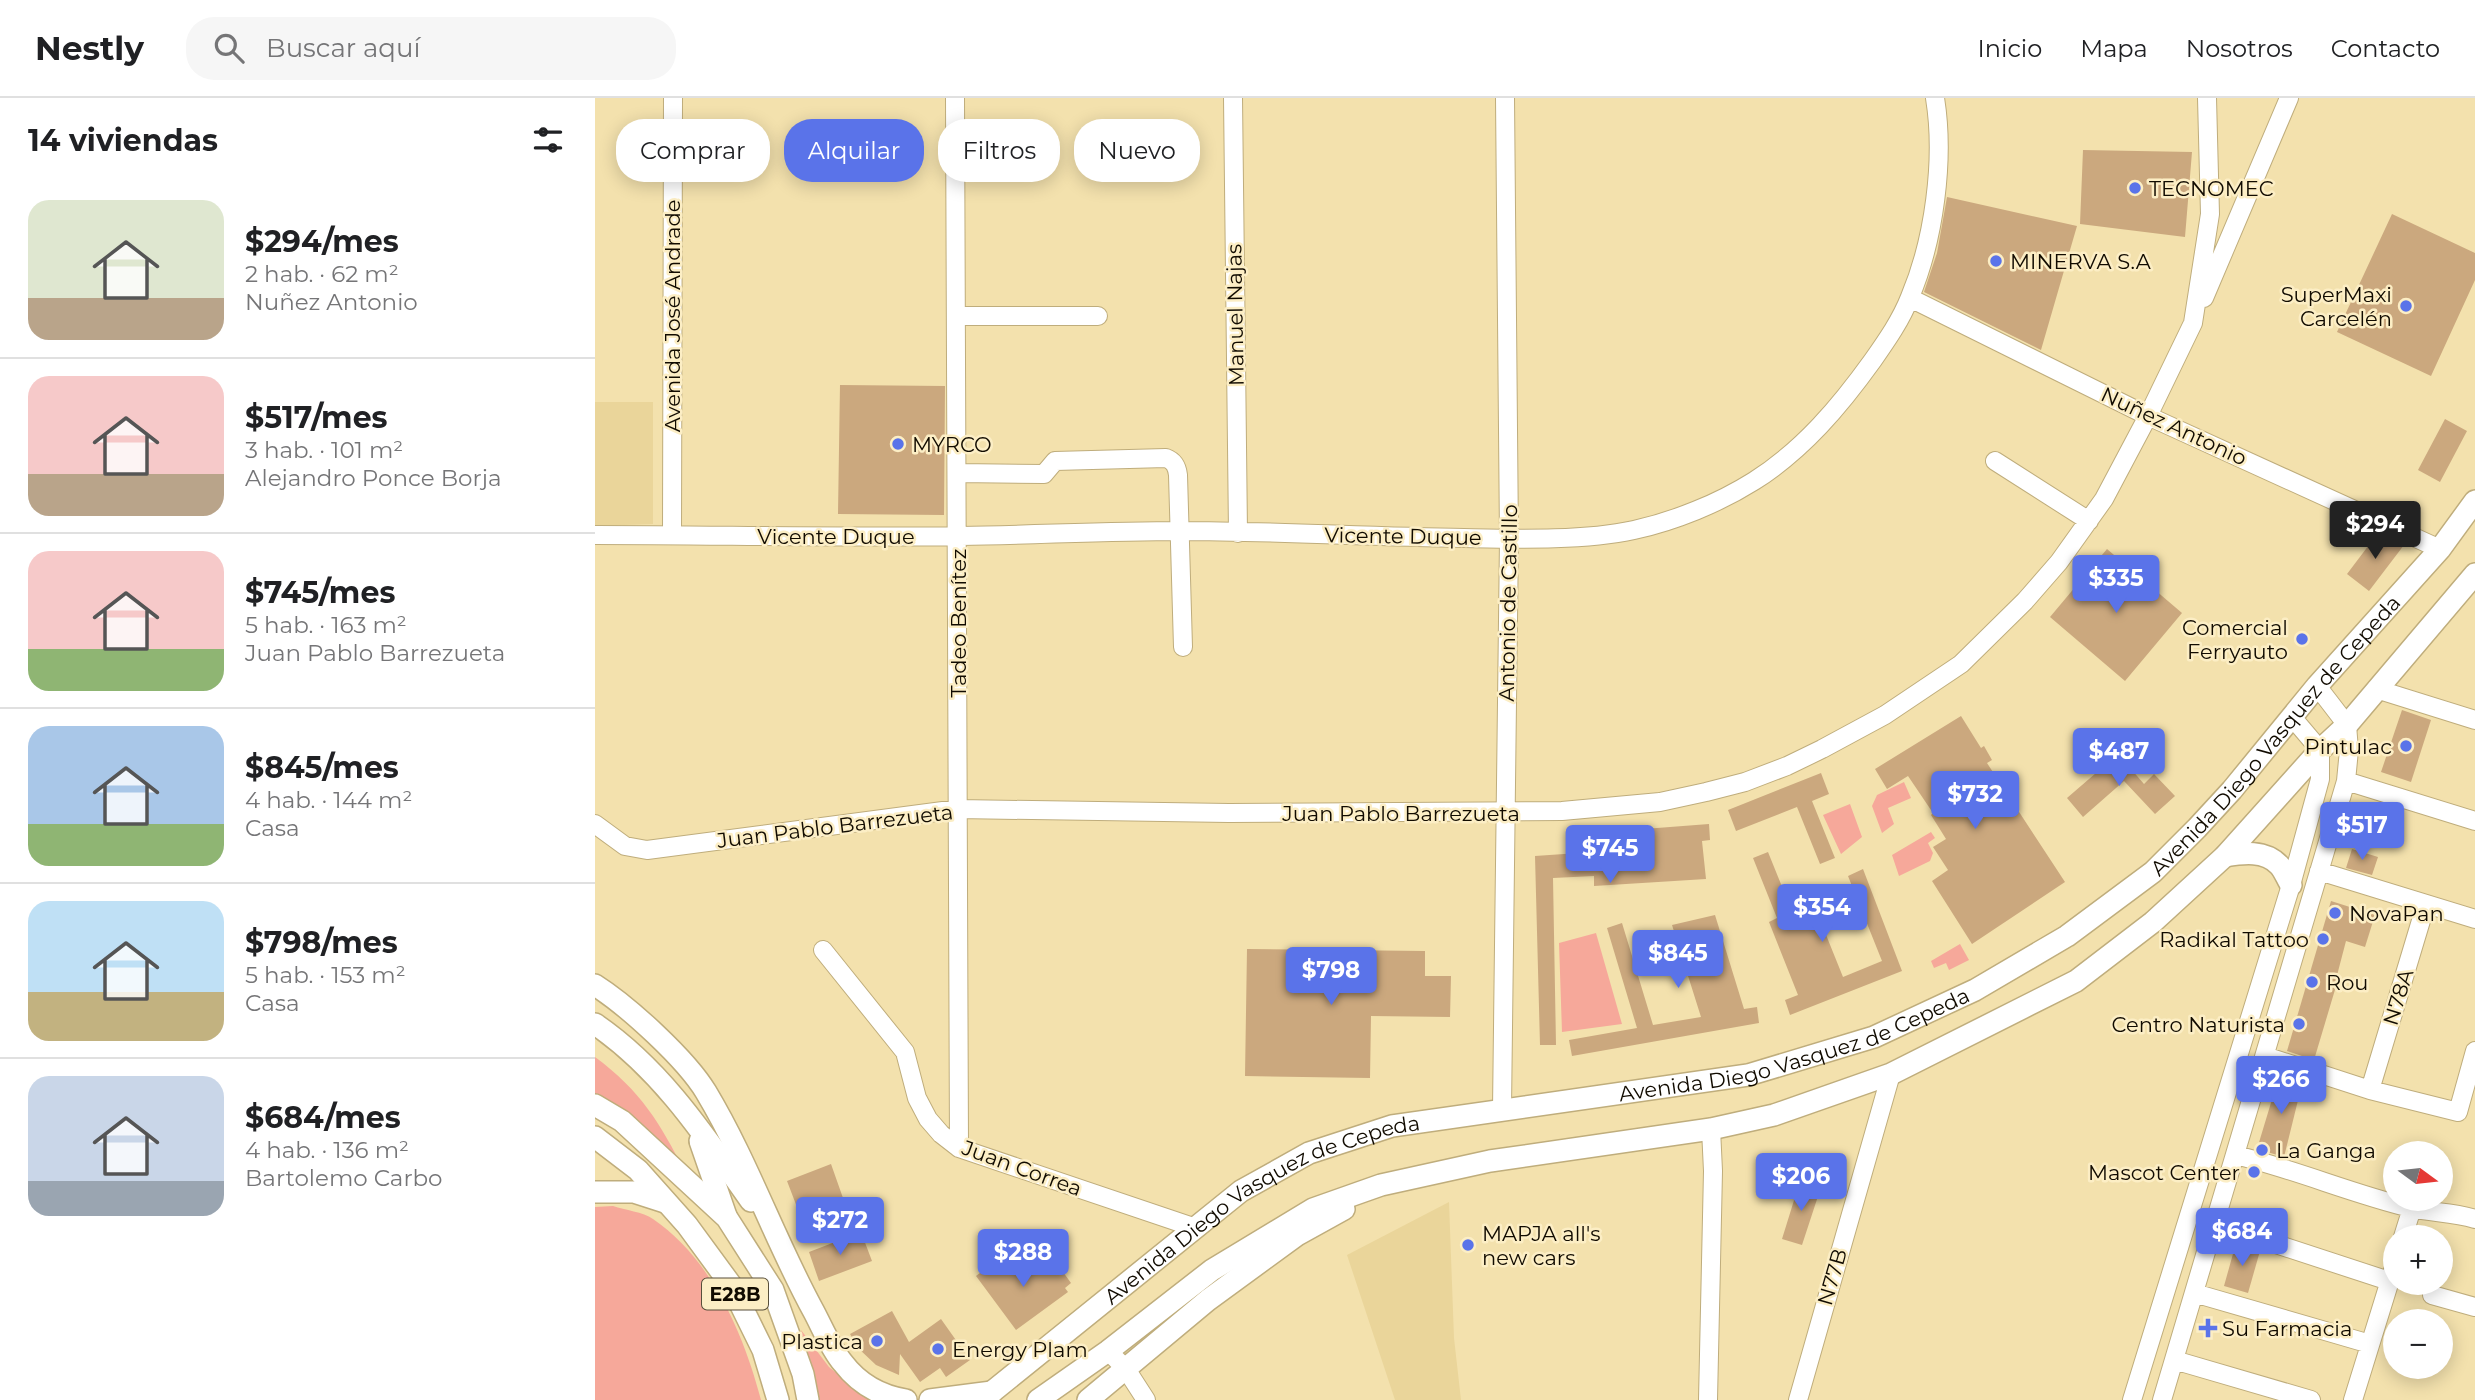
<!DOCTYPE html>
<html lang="es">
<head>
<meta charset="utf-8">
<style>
  :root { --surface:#fff; --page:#f6f6f6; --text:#202124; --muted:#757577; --line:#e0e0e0; --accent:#5a73e9 }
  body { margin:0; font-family:Montserrat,sans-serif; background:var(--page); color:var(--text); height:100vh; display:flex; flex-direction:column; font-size:26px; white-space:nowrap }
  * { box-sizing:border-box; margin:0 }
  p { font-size:23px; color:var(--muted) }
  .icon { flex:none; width:38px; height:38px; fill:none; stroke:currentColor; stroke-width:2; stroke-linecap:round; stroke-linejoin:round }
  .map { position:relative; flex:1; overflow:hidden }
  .details { display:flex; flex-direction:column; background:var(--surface); width:595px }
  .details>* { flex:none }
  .hud { position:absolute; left:21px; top:21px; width:665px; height:63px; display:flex; gap:14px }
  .needle { width:46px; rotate:105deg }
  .controls { position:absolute; left:1788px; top:1043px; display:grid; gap:14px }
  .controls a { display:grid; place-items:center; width:70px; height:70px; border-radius:50%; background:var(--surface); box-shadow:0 4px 18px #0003; font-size:35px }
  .price { position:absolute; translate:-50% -60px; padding:0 16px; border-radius:7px; background:var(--accent); color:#fff; font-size:23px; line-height:46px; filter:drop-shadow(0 2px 4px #0008) }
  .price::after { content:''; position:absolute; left:50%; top:42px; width:21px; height:16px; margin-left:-10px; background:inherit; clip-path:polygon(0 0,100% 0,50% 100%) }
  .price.on { background:#222; color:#fff }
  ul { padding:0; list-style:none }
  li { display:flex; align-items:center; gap:21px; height:175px; padding:0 28px }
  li+li { border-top:2px solid var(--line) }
  li span { display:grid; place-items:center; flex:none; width:196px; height:140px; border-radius:21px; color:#555 }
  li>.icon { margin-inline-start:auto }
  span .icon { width:84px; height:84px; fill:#fffc; stroke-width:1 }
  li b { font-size:30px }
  h2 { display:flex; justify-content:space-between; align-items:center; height:84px; padding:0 28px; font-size:30px }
  .pill { padding:0 24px; border-radius:28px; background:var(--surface); box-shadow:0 4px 18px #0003; font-size:24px; line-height:63px }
  .pill.on { background:var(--accent); color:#fff }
  header { display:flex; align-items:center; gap:42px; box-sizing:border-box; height:98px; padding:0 35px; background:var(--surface); border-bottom:2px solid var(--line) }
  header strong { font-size:33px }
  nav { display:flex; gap:38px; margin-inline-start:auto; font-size:24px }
  .search { width:490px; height:63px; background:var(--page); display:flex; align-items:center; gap:18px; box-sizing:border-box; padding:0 24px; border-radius:28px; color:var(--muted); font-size:26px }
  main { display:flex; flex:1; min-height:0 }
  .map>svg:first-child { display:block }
</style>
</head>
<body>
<header>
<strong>Nestly</strong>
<div class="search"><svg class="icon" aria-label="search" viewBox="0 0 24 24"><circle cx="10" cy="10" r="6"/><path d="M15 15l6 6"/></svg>Buscar aquí</div>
<nav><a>Inicio</a><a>Mapa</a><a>Nosotros</a><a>Contacto</a></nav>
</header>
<main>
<section class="details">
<h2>14 viviendas<svg class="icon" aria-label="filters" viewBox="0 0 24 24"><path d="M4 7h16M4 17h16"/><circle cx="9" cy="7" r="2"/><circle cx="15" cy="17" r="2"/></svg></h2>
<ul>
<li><span style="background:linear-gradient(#dfe7d0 70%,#b9a48a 0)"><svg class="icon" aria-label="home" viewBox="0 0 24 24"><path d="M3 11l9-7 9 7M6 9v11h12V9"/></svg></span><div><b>$294/mes</b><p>2 hab. · 62 m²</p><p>Nuñez Antonio</p></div></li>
<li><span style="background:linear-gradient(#f6c9c9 70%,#b9a48a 0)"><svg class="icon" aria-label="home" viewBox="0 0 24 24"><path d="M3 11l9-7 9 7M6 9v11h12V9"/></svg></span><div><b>$517/mes</b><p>3 hab. · 101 m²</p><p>Alejandro Ponce Borja</p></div></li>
<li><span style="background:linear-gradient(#f6c9c9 70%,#8fb573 0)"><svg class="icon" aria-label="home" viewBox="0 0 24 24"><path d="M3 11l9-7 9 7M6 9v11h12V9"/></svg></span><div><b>$745/mes</b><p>5 hab. · 163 m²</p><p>Juan Pablo Barrezueta</p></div></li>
<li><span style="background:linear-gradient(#a9c7e8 70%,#8fb573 0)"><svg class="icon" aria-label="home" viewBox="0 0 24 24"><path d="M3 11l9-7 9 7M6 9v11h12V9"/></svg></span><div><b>$845/mes</b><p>4 hab. · 144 m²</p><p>Casa</p></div></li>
<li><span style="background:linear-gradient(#bfe0f5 65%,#c2b280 0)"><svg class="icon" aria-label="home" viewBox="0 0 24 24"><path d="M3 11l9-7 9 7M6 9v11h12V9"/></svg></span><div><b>$798/mes</b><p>5 hab. · 153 m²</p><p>Casa</p></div></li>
<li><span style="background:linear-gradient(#c9d6e8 75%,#9aa5b1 0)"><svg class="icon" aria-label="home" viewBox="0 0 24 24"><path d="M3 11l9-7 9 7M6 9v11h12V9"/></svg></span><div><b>$684/mes</b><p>4 hab. · 136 m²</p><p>Bartolemo Carbo</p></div></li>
</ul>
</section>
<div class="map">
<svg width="1880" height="1302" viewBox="0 0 1880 1302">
  <rect width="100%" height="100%" fill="#f3e1ad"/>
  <path fill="#ead59a" d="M0,304H58V426L0,428Z
    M854,1104L859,1240L866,1302H800L752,1157Z"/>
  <path fill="#f6a89a" d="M1309,684L1316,700L1293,710L1299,726L1287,735L1277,708L1282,697Z
    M1255,706L1267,739L1246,756L1228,717Z
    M1336,734L1340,740L1333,745L1338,755L1335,763L1304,778L1297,757Z
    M1001,835L1027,926L967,934L964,845Z
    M1365,846L1374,862L1354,872L1351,865L1339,870L1336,863Z
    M0,959C46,993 65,1025 90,1074L0,1006Z
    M18,1108C30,1112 48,1114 58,1121C117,1161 149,1237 166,1302H0V1109Z
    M206,1232L234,1269L275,1302H224Z"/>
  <path fill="#cba87e" d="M1488,52L1597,54L1590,139L1485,126Z
    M1352,99L1482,128L1446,252L1329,194L1342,155Z
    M1797,116L1880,155V182L1836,278L1742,234Z
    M245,287L350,288L349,417L243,416Z
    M1850,321L1872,333L1845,384L1823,372Z
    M1783,435L1809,447L1774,493L1752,476Z
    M1512,451L1587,515L1530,583L1455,519Z
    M1807,612L1836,622L1816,684L1786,674Z
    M1366,618L1386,650L1389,648L1397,662L1392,665L1470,784L1377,846L1337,783L1353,772L1338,749L1351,741L1336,717L1338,715L1313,678L1292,691L1280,671Z
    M1523,656L1549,686L1559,676L1580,698L1560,716L1529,683L1488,719L1472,700Z
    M1226,675L1234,696L1217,703L1240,760L1225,766L1202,709L1141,733L1133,712Z
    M1114,726L1115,742L1107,743L1111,781L999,788V778L958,780L961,947H945L940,758L998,754L997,735Z
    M1757,751L1783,759L1777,777L1751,770Z
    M1173,754L1198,816L1219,807L1248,879L1287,863L1253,778L1268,771L1307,873L1195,917L1190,902L1203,897L1174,824L1182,820L1158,760Z
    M1736,803L1780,817L1770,849L1751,843L1740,885H1742L1719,962L1692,953Z
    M1120,817L1149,911L1162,909L1164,925L977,958L974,942L1042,930L1012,830L1027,825L1058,927L1106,919L1077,827Z
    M652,851L830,853V878H856L855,919L776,918L775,980L650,978Z
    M1685,975L1708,982L1689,1059L1662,1051Z
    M236,1066L248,1100L205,1117L192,1083Z
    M1205,1083L1226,1089L1207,1147L1187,1141Z
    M266,1134L277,1163L224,1183L214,1154Z
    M1641,1145L1665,1153L1653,1195L1629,1188Z
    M411,1155L430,1181L458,1160L476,1185L470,1190L473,1194L421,1232L381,1178Z
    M297,1213L314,1244L346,1221L375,1262L351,1279L345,1270L325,1284L305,1256L304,1277L281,1267L263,1250L255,1236Z"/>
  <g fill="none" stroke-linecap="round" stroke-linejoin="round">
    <defs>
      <path id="minor" d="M360,0L364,1050
        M638,0L643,435
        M1315,200L1553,318L1845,451
        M1609,200L1694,0
        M362,218H503
        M1400,363L1494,423
        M363,375L449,376L460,363L571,360C579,363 582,368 583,377L588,549
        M0,437C122,437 244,440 366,438C439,437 512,433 585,433C680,433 774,439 869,440C922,441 988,443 1039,432C1080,423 1124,405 1159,383C1208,352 1245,308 1278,262C1292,242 1306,222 1315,199C1339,142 1350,62 1340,0
        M77,437L78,0
        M1781,591L1880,622
        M1751,683L1880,723
        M0,726L30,748L52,752L363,711L634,715L967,713L1065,704L1111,694L1150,684L1192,668L1227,651L1290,617L1366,566L1430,503L1464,464L1509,401L1553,318L1598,225L1615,116L1612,0
        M1724,773L1880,821
        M228,852L310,954L322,1000L333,1021L346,1036L364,1050L601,1130
        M1670,958L1775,992L1863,1014L1880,953
        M1775,992L1831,806
        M907,1011L914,441L910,0
        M1640,1057C1700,1071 1757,1096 1816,1110C1838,1115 1859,1114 1880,1121
        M1620,1126L1794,1183
        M1808,1139L1817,1110
        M1599,1195L1775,1246
        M1837,1197L1880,1209
        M513,1253L531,1271L551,1302
        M1579,1262L1716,1302
        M1113,1302L1118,1073L1116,1031
        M1203,1302L1296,976
        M1537,1302L1696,787L1725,681V652L1697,619
        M1567,1302L1751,683L1754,652L1752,627L1722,588
        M1758,1302L1801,1163"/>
      <g id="major">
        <path d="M1630,758C1648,755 1670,752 1684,767C1689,772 1692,781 1696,787"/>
        <path d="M0,887C33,908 91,961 111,994C153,1064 180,1143 219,1214C228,1231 236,1251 248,1265C264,1286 286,1298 311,1302"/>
        <path d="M0,926C66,971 110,1038 156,1103"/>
        <path d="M0,1007L27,1023L132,1120L178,1192L208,1276L213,1302"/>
        <path d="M0,1039L43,1072L92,1127L136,1187L168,1252L183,1302"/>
        <path d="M105,1043L131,1118"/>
        <path d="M0,1094H39L70,1104"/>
        <path d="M335,1302L397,1294"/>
        <path id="s1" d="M387,1302L646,1093L714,1055L797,1028L1153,977L1279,939L1380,892L1472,838L1558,774L1602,730L1637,692L1722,588L1845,451L1880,403"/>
        <path d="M443,1302L513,1253L617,1172L718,1111L786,1087L895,1063L1116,1031L1179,1017L1296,976L1481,883L1558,824L1630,758L1725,652L1752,627L1880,476"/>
        <path d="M493,1302L613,1202L702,1137L749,1111"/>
      </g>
    </defs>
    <use href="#minor" stroke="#bfad7c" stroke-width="20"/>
    <use href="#major" stroke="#bfad7c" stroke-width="24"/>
    <use href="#minor" stroke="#fff" stroke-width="18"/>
    <use href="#major" stroke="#fff" stroke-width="21"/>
  </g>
  <g fill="#5a73e9" stroke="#fceec5" stroke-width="2.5">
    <circle cx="1540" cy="90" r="7"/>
    <circle cx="1401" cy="163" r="7"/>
    <circle cx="1811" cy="208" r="7"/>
    <circle cx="303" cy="346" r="7"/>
    <circle cx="1707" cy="541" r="7"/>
    <circle cx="1811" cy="648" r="7"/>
    <circle cx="1740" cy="815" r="7"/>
    <circle cx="1728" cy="841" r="7"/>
    <circle cx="1717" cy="884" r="7"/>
    <circle cx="1704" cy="926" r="7"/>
    <circle cx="1667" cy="1052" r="7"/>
    <circle cx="1659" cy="1074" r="7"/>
    <circle cx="873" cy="1147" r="7"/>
    <path d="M1609.5 1219.5h7v7h7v7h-7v7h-7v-7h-7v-7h7z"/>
    <circle cx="282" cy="1243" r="7"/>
    <circle cx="343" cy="1251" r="7"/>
  </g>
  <g text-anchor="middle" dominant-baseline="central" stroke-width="5" stroke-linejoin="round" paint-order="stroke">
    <rect fill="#fceec5" stroke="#584f3b" stroke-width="2" x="107" y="1180.5" width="66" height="31" rx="5"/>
    <g font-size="19" font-weight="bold" fill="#110b00">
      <text x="140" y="1196">E28B</text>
    </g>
    <g font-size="21" fill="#110b00" stroke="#fceec5" text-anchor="start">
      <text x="1554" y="90">TECNOMEC</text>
      <text x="1415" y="163">MINERVA S.A</text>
      <text x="1797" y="196" text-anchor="end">SuperMaxi<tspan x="1797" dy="24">Carcelén</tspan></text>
      <text x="317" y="346">MYRCO</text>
      <text x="1693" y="529" text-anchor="end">Comercial<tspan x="1693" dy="24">Ferryauto</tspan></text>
      <text x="1797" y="648" text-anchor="end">Pintulac</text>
      <text x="1754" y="815">NovaPan</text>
      <text x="1714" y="841" text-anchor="end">Radikal Tattoo</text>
      <text x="1731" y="884">Rou</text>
      <text x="1690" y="926" text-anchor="end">Centro Naturista</text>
      <text x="1681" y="1052">La Ganga</text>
      <text x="1645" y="1074" text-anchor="end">Mascot Center</text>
      <text x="887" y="1135">MAPJA all's<tspan x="887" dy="24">new cars</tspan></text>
      <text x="1627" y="1230">Su Farmacia</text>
      <text x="268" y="1243" text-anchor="end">Plastica</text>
      <text x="357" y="1251">Energy Plam</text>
    </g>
    <g font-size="21" fill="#110b00" stroke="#fceec5">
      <text transform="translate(640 217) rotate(-91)">Manuel Najas</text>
      <text transform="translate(77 218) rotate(-90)">Avenida José Andrade</text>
      <text transform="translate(1579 328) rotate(25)">Nuñez Antonio</text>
      <text x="241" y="438">Vicente Duque</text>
      <text transform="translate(808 438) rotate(1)">Vicente Duque</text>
      <text transform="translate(913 505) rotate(-89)">Antonio de Castillo</text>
      <text transform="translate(363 525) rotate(-90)">Tadeo Benítez</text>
      <text stroke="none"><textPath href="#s1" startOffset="1498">Avenida Diego Vasquez de Cepeda</textPath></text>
      <text x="806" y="715">Juan Pablo Barrezueta</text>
      <text transform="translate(240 728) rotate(-7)">Juan Pablo Barrezueta</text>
      <text transform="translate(1803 899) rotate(-73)">N78A</text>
      <text stroke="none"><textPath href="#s1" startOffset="910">Avenida Diego Vasquez de Cepeda</textPath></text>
      <text transform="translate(427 1070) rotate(20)">Juan Correa</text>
      <text stroke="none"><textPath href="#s1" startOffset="343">Avenida Diego Vasquez de Cepeda</textPath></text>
      <text transform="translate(1237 1179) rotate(-74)">N77B</text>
    </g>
  </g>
</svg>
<div class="controls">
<a><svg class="needle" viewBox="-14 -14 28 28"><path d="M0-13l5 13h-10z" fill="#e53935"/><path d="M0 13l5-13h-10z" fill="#757577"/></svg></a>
<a>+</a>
<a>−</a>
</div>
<b class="price on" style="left:1780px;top:463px">$294</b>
<b class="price" style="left:1521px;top:517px">$335</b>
<b class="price" style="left:1524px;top:690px">$487</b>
<b class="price" style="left:1380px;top:733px">$732</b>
<b class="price" style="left:1767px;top:764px">$517</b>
<b class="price" style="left:1015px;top:787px">$745</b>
<b class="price" style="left:1227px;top:846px">$354</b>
<b class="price" style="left:1083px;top:892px">$845</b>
<b class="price" style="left:736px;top:909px">$798</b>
<b class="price" style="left:1686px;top:1018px">$266</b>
<b class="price" style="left:1206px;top:1115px">$206</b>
<b class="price" style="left:245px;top:1159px">$272</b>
<b class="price" style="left:1647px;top:1170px">$684</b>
<b class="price" style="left:428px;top:1191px">$288</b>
<div class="hud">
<a class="pill">Comprar</a>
<a class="pill on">Alquilar</a>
<a class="pill">Filtros</a>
<a class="pill">Nuevo</a>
</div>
</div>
</main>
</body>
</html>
